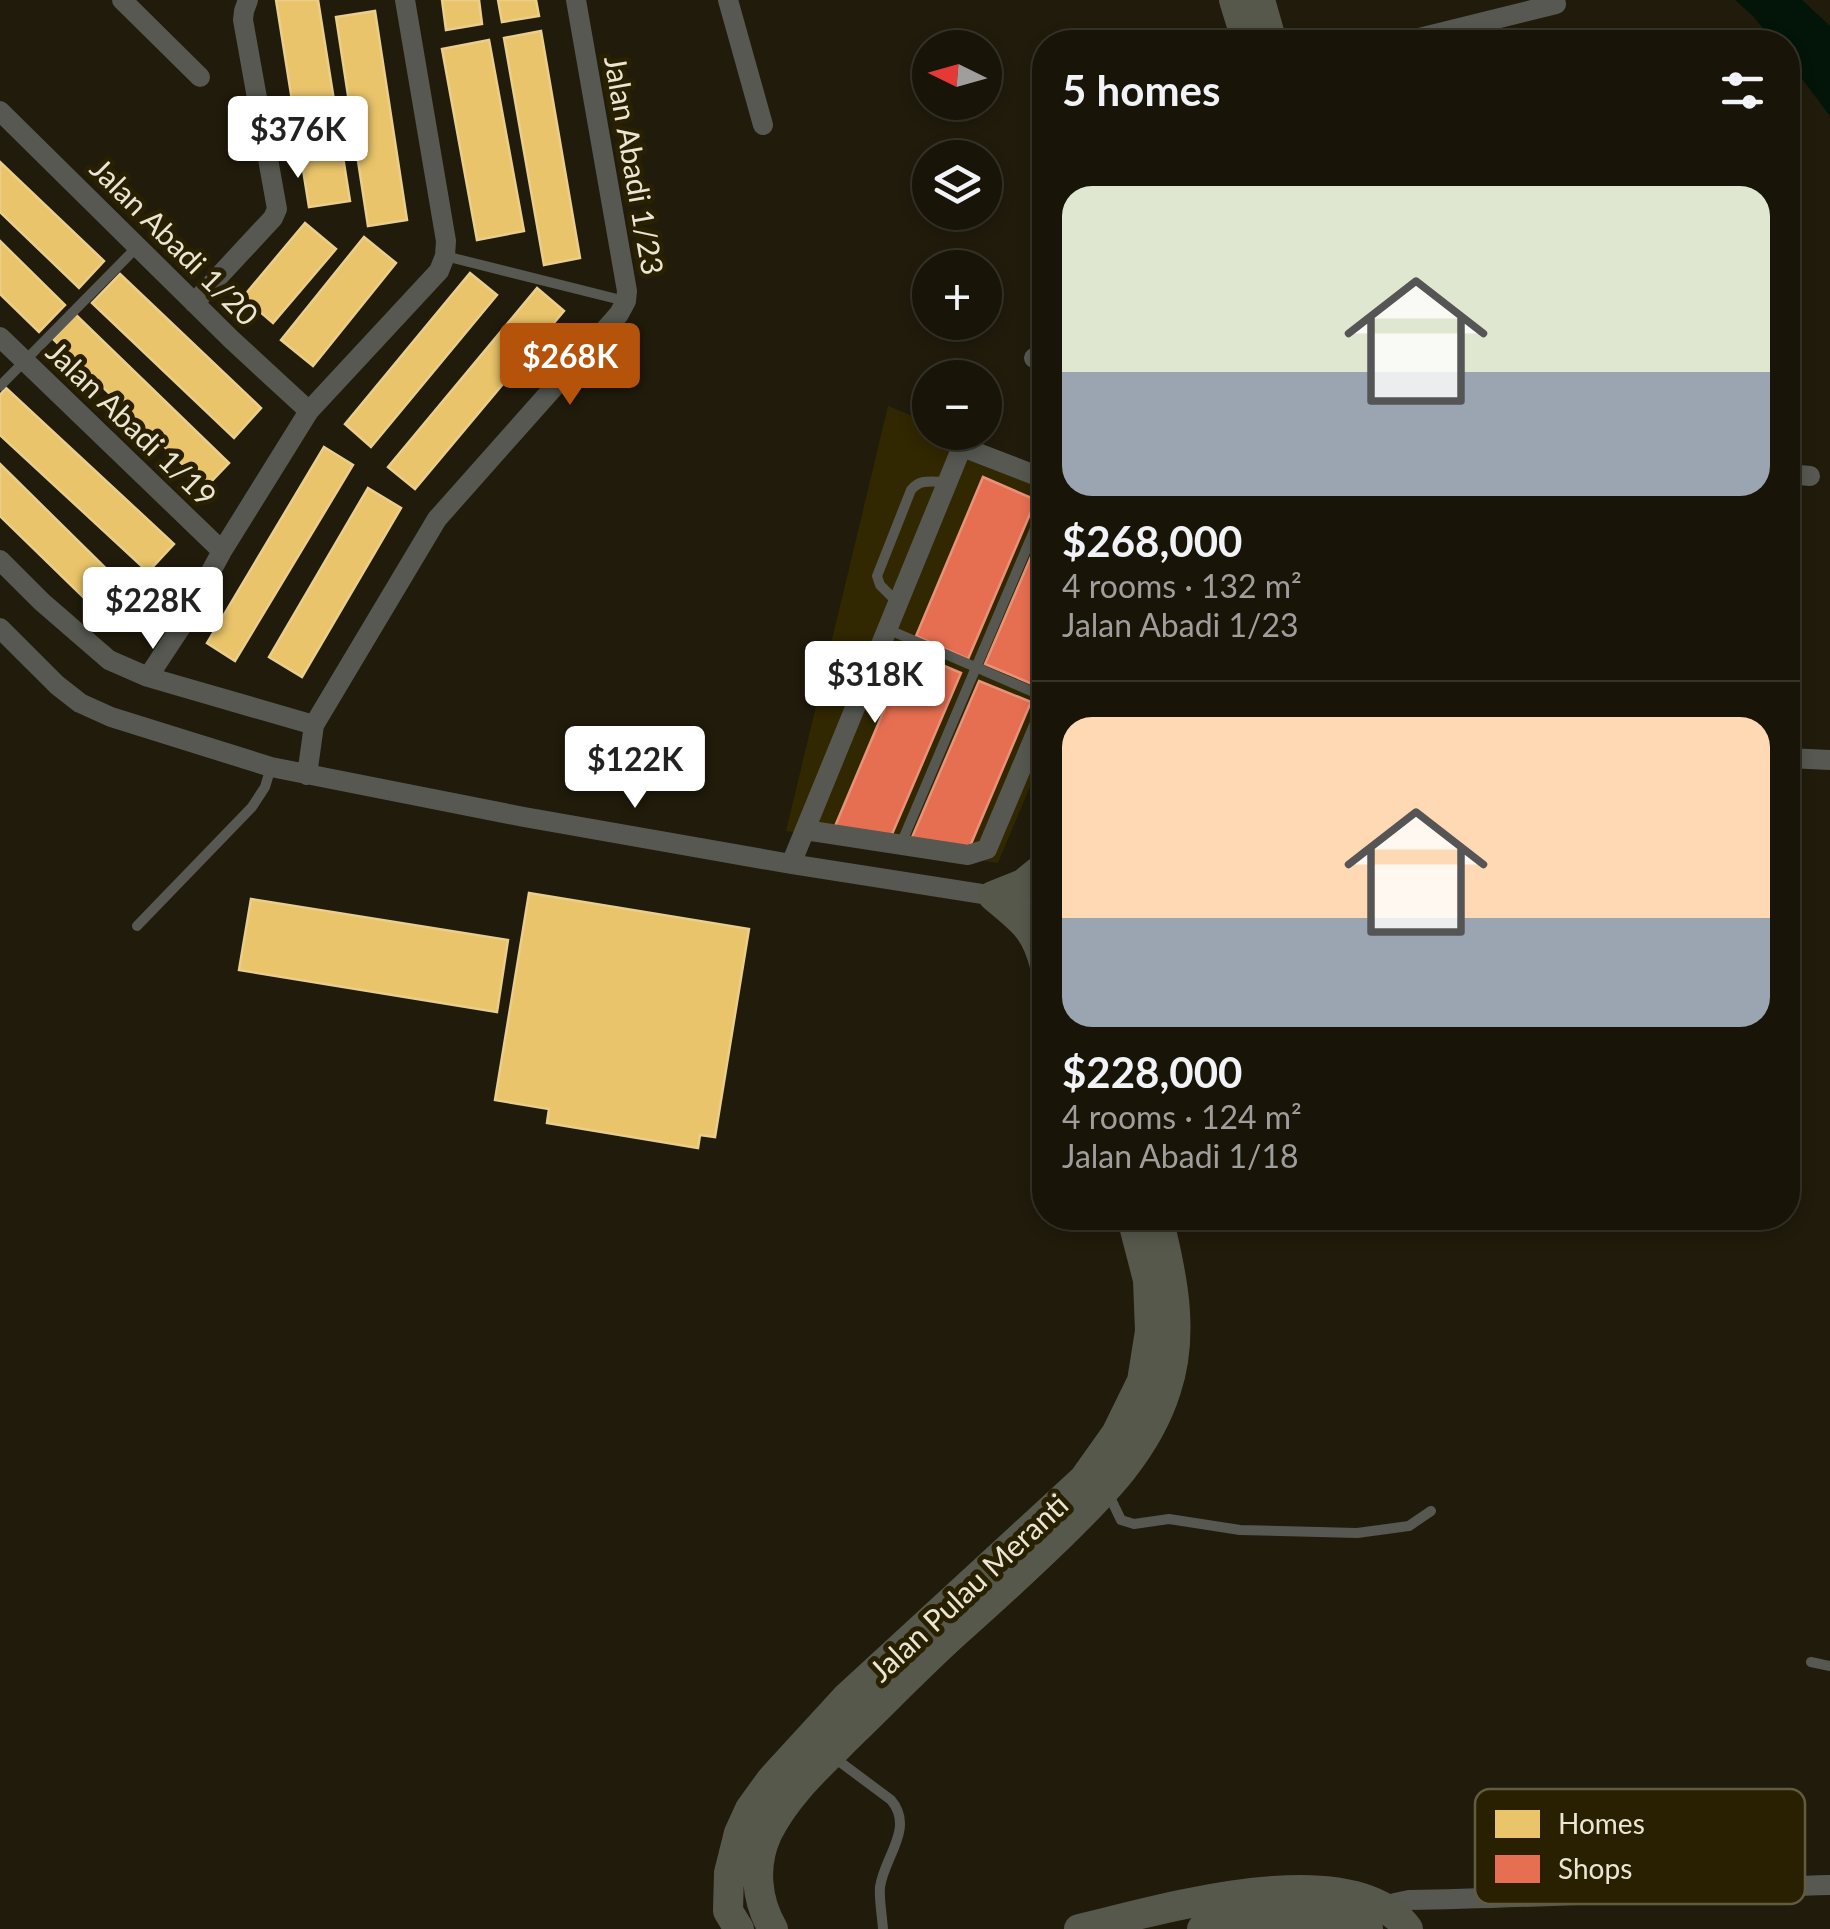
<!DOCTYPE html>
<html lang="en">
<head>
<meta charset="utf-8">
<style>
  :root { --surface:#181408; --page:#211d12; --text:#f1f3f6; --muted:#9f9e9c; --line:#363329; --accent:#b45309 }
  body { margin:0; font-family:Lato,sans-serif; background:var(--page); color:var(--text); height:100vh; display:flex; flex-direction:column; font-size:38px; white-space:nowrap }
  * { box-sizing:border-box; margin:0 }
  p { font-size:32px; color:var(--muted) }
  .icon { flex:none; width:55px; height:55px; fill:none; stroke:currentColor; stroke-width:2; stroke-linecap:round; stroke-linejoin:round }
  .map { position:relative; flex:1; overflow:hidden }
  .details { position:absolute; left:1032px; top:30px; width:768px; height:1200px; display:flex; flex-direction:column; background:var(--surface); border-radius:40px; box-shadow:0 5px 15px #0003,0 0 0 2px var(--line) }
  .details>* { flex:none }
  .needle { width:65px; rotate:275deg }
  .buttons { position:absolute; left:912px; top:30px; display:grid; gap:20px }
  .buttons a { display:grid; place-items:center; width:90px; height:90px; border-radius:50%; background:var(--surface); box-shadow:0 5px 15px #0003,0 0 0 2px var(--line); font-size:50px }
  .price { position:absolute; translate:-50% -85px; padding:0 22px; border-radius:10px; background:#fff; color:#222; font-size:32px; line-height:65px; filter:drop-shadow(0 2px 5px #0008) }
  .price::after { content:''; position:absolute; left:50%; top:60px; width:30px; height:22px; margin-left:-15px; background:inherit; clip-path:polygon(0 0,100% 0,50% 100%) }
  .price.current { background:var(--accent); color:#fff }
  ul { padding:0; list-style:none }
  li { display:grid; align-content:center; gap:20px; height:530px; padding:0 30px }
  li+li { border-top:2px solid var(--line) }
  li span { display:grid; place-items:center; height:310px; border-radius:30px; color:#555 }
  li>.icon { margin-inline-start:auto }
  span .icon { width:180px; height:180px; fill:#fffc; stroke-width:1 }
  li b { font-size:42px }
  h2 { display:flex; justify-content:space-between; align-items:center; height:120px; padding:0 30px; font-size:42px }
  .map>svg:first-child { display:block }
</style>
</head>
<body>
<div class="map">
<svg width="1830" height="1929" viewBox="0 0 1830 1929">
  <rect width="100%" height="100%" fill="#201b0b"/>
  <path fill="#312701" d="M888,406L930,423V432L954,433L1045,469V751L998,863L786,831Z"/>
  <path fill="#031508" d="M1735,0H1802L1830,26V116L1788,60V42H1774L1753,16Z"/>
  <path fill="#e9c46a" stroke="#eace8a" stroke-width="2.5" d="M276,0H318L350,201L309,207Z
    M442,0H479L482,24L446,30Z
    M498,0H536L539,16L502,22Z
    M375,11L407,220L368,226L336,17Z
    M541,31L580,258L544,265L504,38Z
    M489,40L524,231L477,240L442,49Z
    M0,162L104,261L79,288L0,212Z
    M305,223L336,249L273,323L243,297Z
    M364,237L396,263L313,366L281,340Z
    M0,241L65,305L39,332L0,294Z
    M470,273L497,295L371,447L345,424Z
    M120,274L261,408L234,438L92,303Z
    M537,288L564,311L415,489L388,467Z
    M76,315L229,463L206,487L53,339Z
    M6,388L174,544L148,572L0,435V395Z
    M324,447L353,465L235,661L207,643Z
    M0,464L141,603L116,629L0,516Z
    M368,488L401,508L302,677L269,657Z
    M529,893L749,929L715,1137L700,1135L698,1148L547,1123L549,1109L495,1100Z
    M251,899L508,940L497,1012L239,970Z"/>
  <path fill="#e76f51" stroke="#e89378" stroke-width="2.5" d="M983,477L1036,500L968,659L916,636Z
    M1045,524V668L1037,686L985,664Z
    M909,651L961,673L890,839L833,831Z
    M979,681L1031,702L968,851L910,842Z"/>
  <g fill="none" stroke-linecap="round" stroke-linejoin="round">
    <path stroke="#565851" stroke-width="10" d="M1180,42L1189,40L1202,42
      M445,256L625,301
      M0,386L138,246
      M898,603L880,585L877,576L911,490C920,478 934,482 946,482
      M887,629L1045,697
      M901,844L1045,505
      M137,926L252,807L265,787L271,767
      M1107,1491L1121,1520L1134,1524L1169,1519L1240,1530L1357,1533L1409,1526L1431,1511
      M1811,1662L1830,1666
      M832,1756L891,1800C915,1828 884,1857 880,1887C879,1900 882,1915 883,1929"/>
    <path stroke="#565851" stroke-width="20" d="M122,0L200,77
      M728,0L763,125
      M1403,42L1556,4
      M0,111L232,340L309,411
      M194,303L273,218L277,209L243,20L244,11L248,0
      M0,337L222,551
      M1034,358L1045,359
      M1788,474L1810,476
      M0,560L42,602L109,660L148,677L314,725
      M0,628L57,685L80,703L111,717L271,767L524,817L791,864L1045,904
      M148,677L181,627L222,551L309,411L439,271L445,256L446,241L405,0
      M1788,758L1830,760
      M307,775L314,725L437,519L619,314L626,301L627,291L576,0
      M805,830L968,855L987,849L1045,712
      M791,864L959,454L964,449L970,450L1045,479
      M1385,1910L1395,1903L1409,1900C1550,1898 1690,1889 1830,1885"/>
    <path stroke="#57584c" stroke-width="30" d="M1234,0L1247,42
      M1260,0L1272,42
      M993,896C1022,921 1035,927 1045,966
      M993,896L1023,884L1045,866
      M739,1929L728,1911L729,1873L739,1833L750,1809L771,1780L846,1698L1084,1479L1116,1434L1142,1381L1150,1331L1148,1280L1132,1218
      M773,1929C756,1900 753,1865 767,1834C787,1793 823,1762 855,1730C888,1698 920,1665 954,1634C990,1602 1025,1570 1060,1536C1104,1493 1147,1450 1166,1390C1185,1333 1172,1274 1158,1218
      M1079,1929C1157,1911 1352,1851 1408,1929
      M1202,1929C1242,1920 1332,1911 1368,1929"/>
  </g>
  <g text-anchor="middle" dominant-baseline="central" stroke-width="10" stroke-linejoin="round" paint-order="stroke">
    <g font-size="30" fill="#ebe6d4" stroke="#292002">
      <text transform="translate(635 165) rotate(80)">Jalan Abadi 1/23</text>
      <text transform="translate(175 241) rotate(45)">Jalan Abadi 1/20</text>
      <text transform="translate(132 423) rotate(44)">Jalan Abadi 1/19</text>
      <text transform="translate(968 1587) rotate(-43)">Jalan Pulau Meranti</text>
    </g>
  </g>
  <rect x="1475" y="1789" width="330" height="115" rx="15" fill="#292002" stroke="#635b41" stroke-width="2.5"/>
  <rect x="1495" y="1810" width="45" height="28" fill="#e9c46a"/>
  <rect x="1495" y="1855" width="45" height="28" fill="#e76f51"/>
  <g font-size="28" fill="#ebe6d4">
    <text x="1558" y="1834">Homes</text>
    <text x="1558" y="1879">Shops</text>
  </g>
</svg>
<div class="buttons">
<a><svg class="needle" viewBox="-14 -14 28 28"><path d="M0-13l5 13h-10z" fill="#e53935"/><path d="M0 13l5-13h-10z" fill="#9f9e9c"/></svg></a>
<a><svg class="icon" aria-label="layers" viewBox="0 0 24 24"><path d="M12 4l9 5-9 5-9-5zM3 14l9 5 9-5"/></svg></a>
<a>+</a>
<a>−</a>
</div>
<b class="price" style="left:298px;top:181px">$376K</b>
<b class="price current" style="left:570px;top:408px">$268K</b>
<b class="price" style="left:153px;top:652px">$228K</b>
<b class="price" style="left:875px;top:726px">$318K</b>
<b class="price" style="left:635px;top:811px">$122K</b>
<section class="details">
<h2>5 homes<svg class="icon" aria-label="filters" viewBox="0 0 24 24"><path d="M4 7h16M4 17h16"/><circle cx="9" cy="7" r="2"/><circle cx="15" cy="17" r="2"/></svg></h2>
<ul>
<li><span style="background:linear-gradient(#dfe7d0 60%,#9aa5b1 0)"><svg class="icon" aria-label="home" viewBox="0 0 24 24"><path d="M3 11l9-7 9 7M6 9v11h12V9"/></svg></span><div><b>$268,000</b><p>4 rooms · 132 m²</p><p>Jalan Abadi 1/23</p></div></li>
<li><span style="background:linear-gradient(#ffd9b3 65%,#9aa5b1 0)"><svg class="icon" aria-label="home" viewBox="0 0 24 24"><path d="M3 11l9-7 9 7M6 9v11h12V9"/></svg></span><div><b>$228,000</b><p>4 rooms · 124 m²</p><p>Jalan Abadi 1/18</p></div></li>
</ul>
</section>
</div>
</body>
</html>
